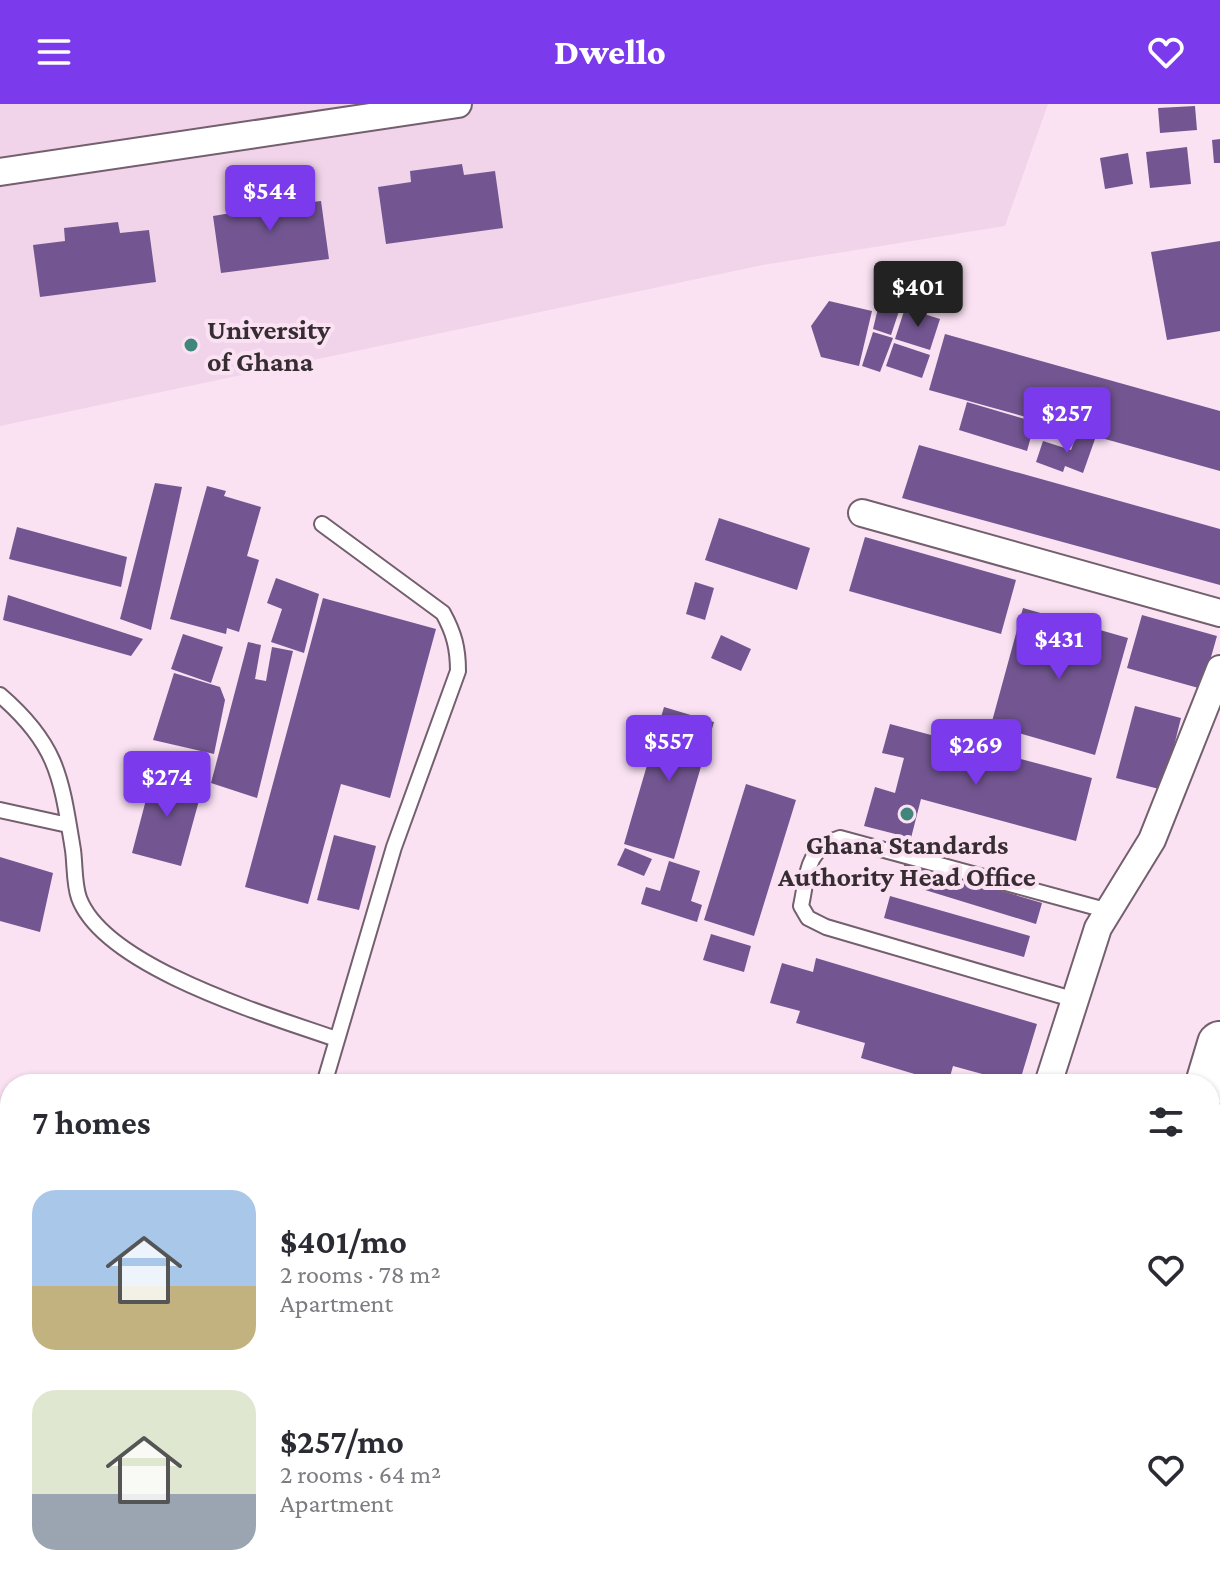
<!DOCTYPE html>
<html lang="en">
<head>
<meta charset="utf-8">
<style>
  :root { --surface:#fff; --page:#f2f2f3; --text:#2b2b33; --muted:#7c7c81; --accent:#7c3aed }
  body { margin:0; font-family:"Crimson Pro",serif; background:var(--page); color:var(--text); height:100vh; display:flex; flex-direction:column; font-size:30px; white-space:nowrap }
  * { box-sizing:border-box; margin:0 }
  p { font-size:26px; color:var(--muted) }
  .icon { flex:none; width:44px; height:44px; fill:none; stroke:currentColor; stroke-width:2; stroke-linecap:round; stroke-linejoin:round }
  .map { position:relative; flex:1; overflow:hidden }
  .panel { position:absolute; left:0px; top:970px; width:1220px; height:514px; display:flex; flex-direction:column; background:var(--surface); border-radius:32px 32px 0 0; box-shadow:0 2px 6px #0004 }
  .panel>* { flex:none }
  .price { position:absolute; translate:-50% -68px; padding:0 18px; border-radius:8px; background:var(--accent); color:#fff; font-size:26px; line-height:52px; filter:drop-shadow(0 2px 4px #0008) }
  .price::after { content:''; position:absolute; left:50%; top:48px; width:24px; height:18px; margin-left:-12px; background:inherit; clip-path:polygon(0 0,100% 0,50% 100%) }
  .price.active { background:#222; color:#fff }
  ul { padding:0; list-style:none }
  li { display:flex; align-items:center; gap:24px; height:200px; padding:0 32px }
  li span { display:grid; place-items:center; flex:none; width:224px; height:160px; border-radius:24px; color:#555 }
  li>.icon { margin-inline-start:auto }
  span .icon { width:96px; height:96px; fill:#fffc; stroke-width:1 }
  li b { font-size:34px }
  h2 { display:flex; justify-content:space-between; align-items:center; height:96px; padding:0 32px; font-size:34px }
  header { display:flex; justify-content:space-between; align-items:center; height:104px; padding:0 32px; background:var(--accent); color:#fff; font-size:36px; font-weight:800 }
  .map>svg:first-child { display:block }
</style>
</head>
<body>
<header><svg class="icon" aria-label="menu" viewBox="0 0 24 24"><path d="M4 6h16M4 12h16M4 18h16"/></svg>Dwello<svg class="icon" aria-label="heart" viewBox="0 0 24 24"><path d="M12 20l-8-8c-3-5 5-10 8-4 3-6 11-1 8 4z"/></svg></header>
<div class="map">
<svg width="1220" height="1483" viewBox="0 0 1220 1483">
  <rect width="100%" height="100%" fill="#fae2f3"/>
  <path fill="#f1d4e9" d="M0,0H1048L1005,122L763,161L0,322Z"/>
  <path fill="#735691" d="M1195,2L1197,26L1160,29L1158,4Z
    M1220,35V59H1214L1212,36Z
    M1187,43L1191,80L1150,84L1146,48Z
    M1128,49L1133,80L1105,85L1100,54Z
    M462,60L464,71L495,67L503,124L386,140L378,83L411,78L410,67Z
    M292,87L294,100L321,97L329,155L221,169L213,112L237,108L236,95Z
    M118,118L120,129L149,126L156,178L40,193L33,141L65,137L64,124Z
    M1220,137V227L1167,236L1151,148Z
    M829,197L872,207L859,262L821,253L811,222Z
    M879,200L900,204L891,231L873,225Z
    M905,204L940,215L930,246L895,235Z
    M873,228L893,234L880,268L862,262Z
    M945,230L1220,307V367L929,286Z
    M894,239L930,251L922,274L886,262Z
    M967,298L1035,318L1027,347L959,326Z
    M1049,321L1065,326L1062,336L1046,331Z
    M1077,329L1095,335L1083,369L1065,362L1063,368L1036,358L1043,337L1071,346Z
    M919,341L1220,425V481L902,394Z
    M155,379L182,383L151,526L120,515Z
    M207,382L226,387L224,392L261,403L247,452L259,456L239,528L227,524L226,530L170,515Z
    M719,414L810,444L797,486L705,456Z
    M17,423L127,453L121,483L9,455Z
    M865,433L1016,476L1001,530L849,487Z
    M276,474L319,490L304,549L271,538L282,505L267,499Z
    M695,478L714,484L705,516L686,510Z
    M8,491L143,535L131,552L3,516Z
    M323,494L436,525L390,694L341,680L308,800L245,783Z
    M1023,504L1128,534L1095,651L991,621Z
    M1142,511L1217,532L1202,585L1127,564Z
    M183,530L223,543L211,579L171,565Z
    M721,531L751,545L741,567L711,554Z
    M248,538L261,541L255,575L266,577L272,543L293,547L257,694L211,679Z
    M174,569L220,583L225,596L214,650L153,636Z
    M1135,602L1181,614L1163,686L1116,674Z
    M664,603L714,618L674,755L624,740Z
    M890,620L1092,674L1076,737L921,695L911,734L864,722L875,683L895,689L904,654L882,649Z
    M153,669L203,682L181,762L132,749Z
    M746,680L796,696L754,832L704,816Z
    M334,731L376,742L359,806L317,796Z
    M625,744L652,755L644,772L617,761Z
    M0,753L53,769L40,828L0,817Z
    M669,757L700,767L691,797L702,801L697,818L641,800L646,783L660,787Z
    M905,758L1042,799L1036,820L899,778Z
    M890,792L1030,832L1024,853L884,814Z
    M711,830L751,842L744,868L703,856Z
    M816,854L1037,920L1019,980L953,962L948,980L861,954L865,939L796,919L800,907L770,899L782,859L813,868Z"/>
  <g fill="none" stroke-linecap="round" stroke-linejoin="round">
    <defs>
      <path id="service" d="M322,420L443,509C454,529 458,544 458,567L394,743L324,980
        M0,591C58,641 61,673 73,746C75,761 74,780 79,794C105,864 271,912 336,935
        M0,706L68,721
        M1072,895L826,823L808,814L801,802C808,770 805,745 840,734L1109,807"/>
      <path id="minor" d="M0,68L458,0
        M862,409L1220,509
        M1048,980L1098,824L1152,736L1220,565
        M353,1483L355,1474"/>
      <path id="tertiary" d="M0,1030L10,1029"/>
      <path id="trunk" d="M1208,980L1220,940
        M1210,1302L1220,1267
        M1069,1483L1071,1474
        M1159,1483L1161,1474"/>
    </defs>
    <use href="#service" stroke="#735f6e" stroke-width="18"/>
    <use href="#minor" stroke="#735f6e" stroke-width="30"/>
    <use href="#tertiary" stroke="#735f6e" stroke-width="38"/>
    <use href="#trunk" stroke="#735f6e" stroke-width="48"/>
    <use href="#service" stroke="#fff" stroke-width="14"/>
    <use href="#minor" stroke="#fff" stroke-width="26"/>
    <use href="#tertiary" stroke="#fff" stroke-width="34"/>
    <use href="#trunk" stroke="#fff" stroke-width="44"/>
  </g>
  <g fill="#41867d" stroke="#fae2f3" stroke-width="3">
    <circle cx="191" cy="241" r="8"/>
    <circle cx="907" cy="710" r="8"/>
  </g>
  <g text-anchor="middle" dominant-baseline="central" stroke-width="8" stroke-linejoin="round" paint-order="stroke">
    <g font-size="28" font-weight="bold" fill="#362d33" stroke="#fae2f3" text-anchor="start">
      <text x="207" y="225">University<tspan x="207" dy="32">of Ghana</tspan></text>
      <text x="907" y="740" text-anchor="middle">Ghana Standards<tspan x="907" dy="32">Authority Head Office</tspan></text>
    </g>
  </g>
</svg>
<b class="price" style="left:270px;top:129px">$544</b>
<b class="price active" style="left:918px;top:225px">$401</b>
<b class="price" style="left:1067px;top:351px">$257</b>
<b class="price" style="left:1059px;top:577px">$431</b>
<b class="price" style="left:669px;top:679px">$557</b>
<b class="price" style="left:976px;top:683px">$269</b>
<b class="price" style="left:167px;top:715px">$274</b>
<section class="panel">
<h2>7 homes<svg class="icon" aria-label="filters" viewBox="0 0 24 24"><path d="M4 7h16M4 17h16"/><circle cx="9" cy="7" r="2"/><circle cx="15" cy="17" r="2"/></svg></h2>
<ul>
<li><span style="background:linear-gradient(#a9c7e8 60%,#c2b280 0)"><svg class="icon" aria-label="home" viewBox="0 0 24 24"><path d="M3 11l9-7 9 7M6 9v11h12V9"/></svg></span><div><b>$401/mo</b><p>2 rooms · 78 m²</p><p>Apartment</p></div><svg class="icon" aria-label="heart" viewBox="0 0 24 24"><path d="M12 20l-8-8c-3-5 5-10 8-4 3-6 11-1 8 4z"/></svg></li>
<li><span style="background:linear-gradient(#dfe7d0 65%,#9aa5b1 0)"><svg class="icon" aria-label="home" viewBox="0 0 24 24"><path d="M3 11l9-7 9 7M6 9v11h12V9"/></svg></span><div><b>$257/mo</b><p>2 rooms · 64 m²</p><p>Apartment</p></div><svg class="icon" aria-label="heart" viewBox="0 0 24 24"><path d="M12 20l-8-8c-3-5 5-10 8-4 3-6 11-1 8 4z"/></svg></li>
</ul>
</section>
</div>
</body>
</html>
